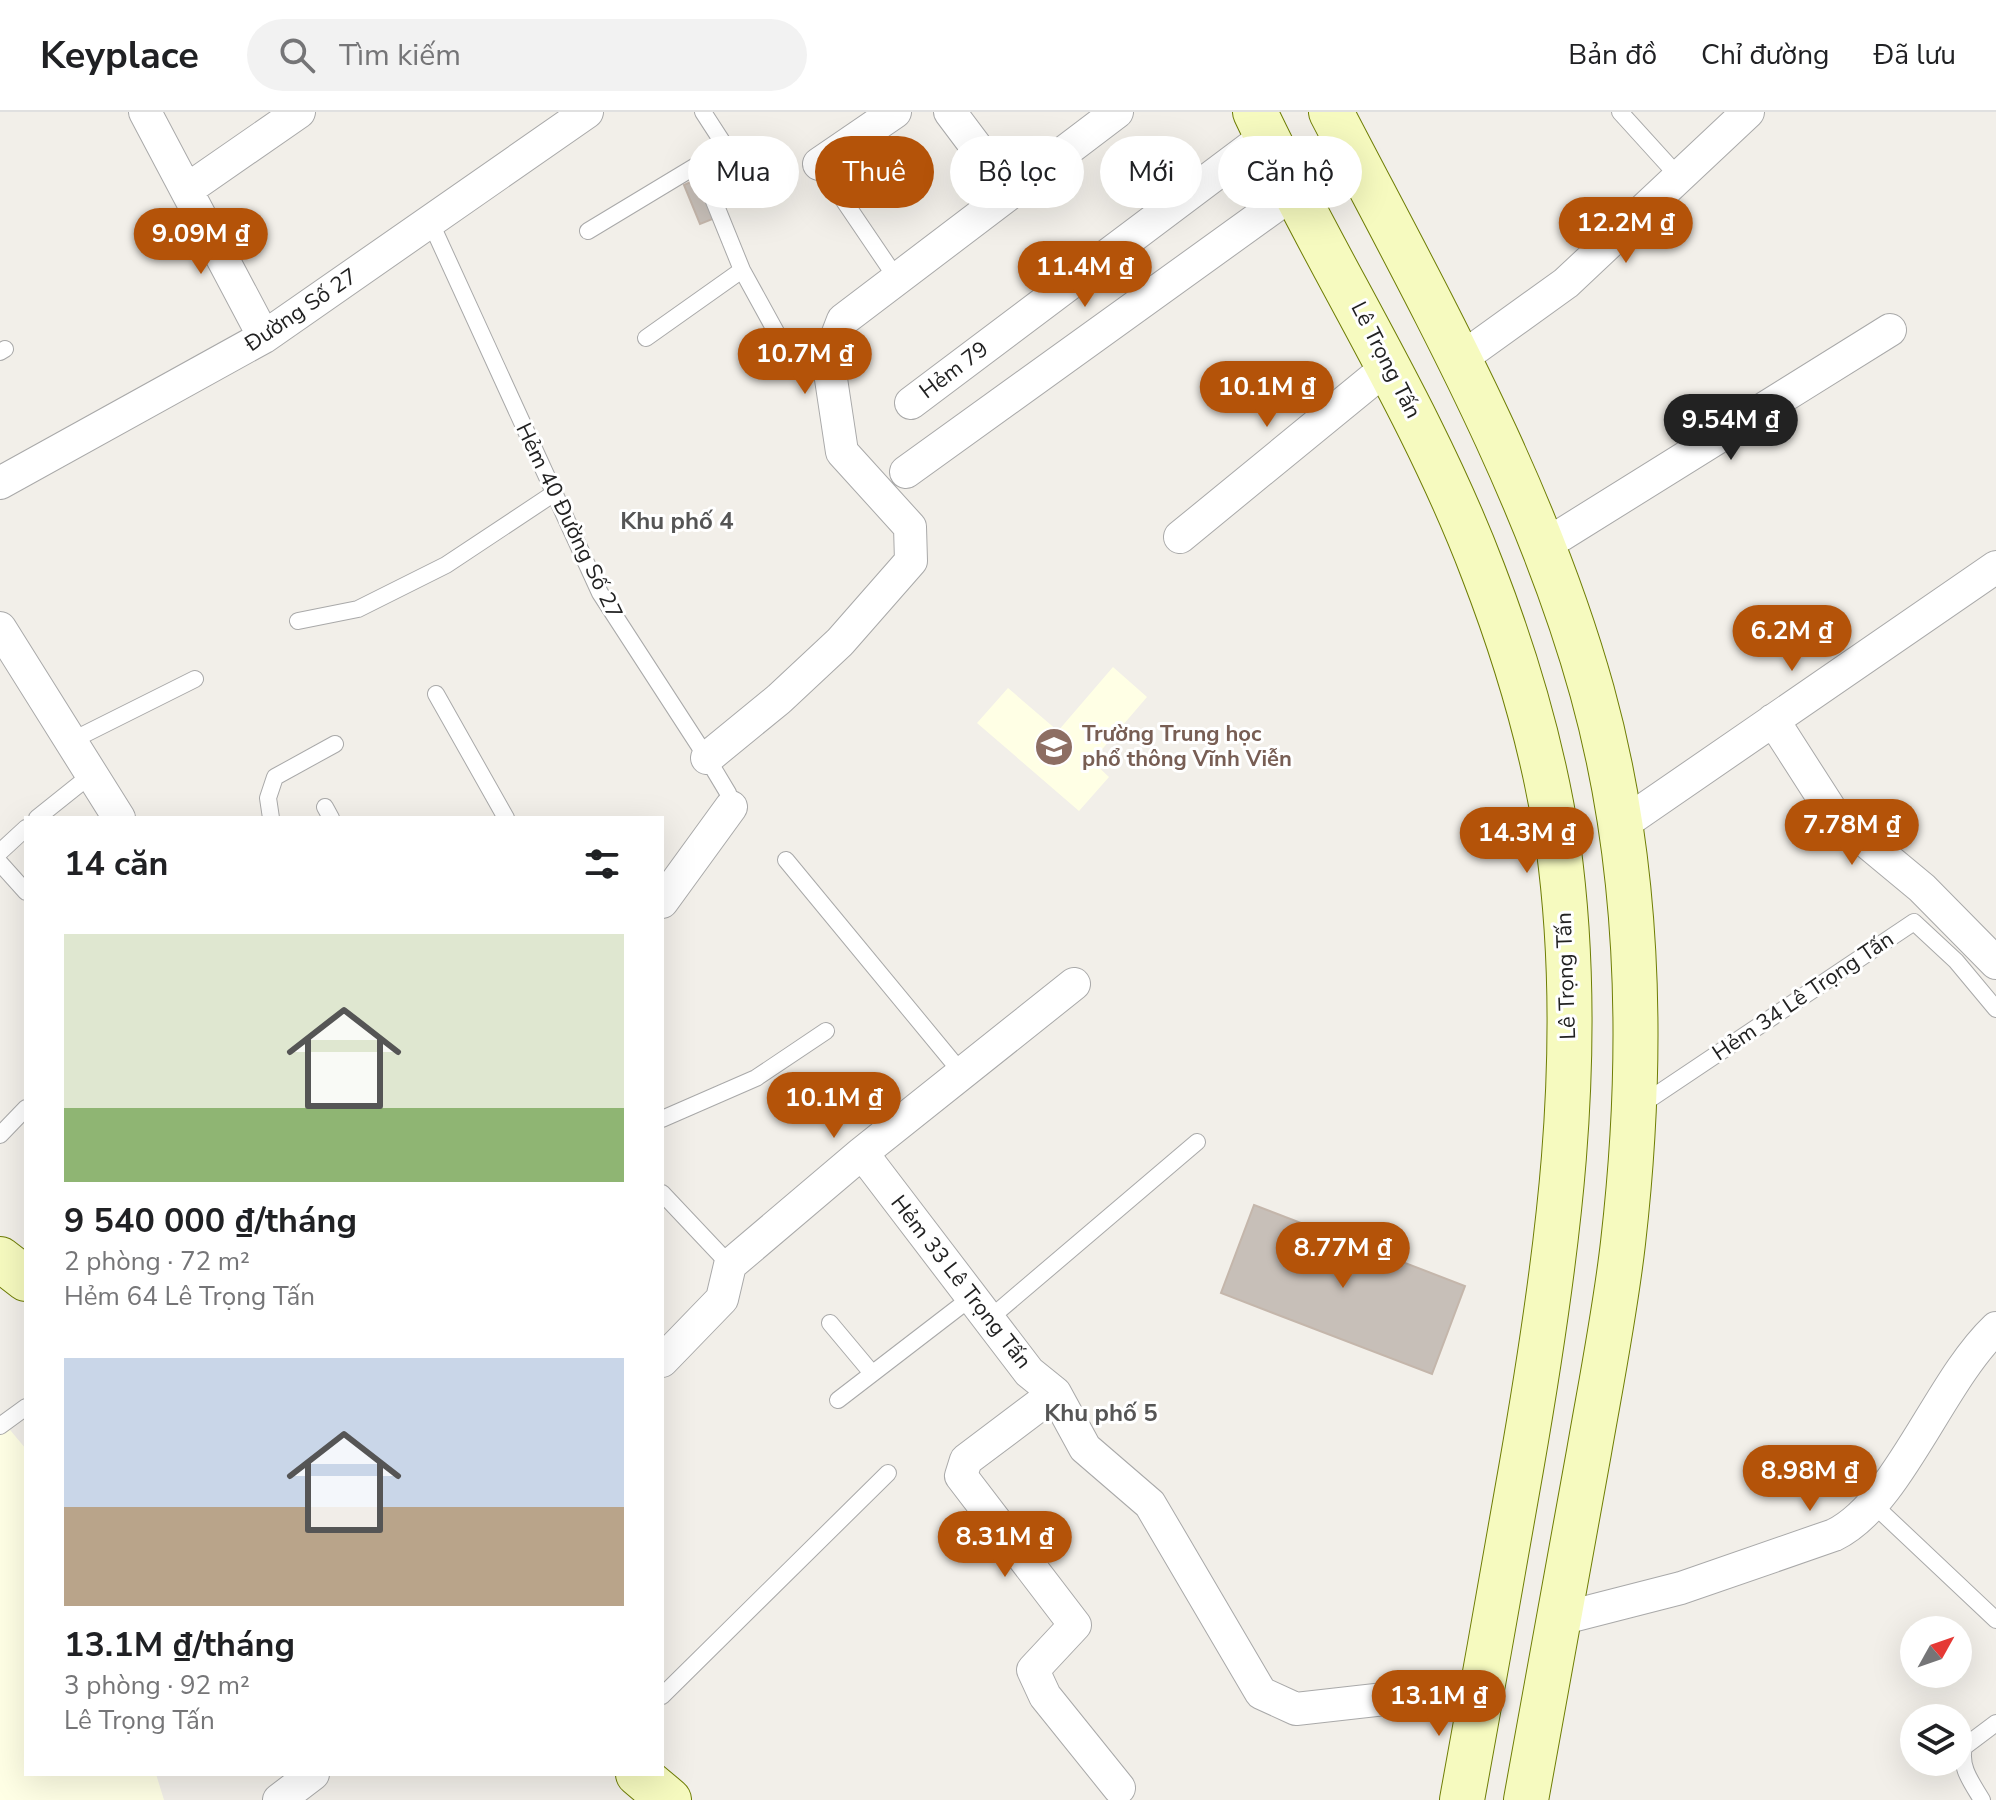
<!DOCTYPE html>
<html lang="vi">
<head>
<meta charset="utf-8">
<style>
  :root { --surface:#fff; --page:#f2f2f2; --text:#202124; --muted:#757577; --line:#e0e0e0; --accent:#b45309 }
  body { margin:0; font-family:"Nunito Sans",sans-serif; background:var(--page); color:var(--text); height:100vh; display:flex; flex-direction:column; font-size:30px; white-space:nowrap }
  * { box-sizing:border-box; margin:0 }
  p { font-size:26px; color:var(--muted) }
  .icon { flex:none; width:44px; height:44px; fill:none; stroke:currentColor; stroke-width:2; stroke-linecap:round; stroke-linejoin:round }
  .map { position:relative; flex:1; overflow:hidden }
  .side { position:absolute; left:24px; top:704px; width:640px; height:960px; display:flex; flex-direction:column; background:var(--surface); border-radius:0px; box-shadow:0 8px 32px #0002 }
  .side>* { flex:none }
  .banner { position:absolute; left:688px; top:24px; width:760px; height:72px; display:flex; gap:16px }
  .needle { width:52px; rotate:50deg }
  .controls { position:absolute; left:1900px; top:1504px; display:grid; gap:16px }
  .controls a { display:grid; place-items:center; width:72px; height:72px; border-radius:50%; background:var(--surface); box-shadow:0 8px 32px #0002; font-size:40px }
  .price { position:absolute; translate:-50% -68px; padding:0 18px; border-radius:28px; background:var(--accent); color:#fff; font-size:26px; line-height:52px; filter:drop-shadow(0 2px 4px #0008) }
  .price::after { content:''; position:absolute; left:50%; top:48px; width:24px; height:18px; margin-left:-12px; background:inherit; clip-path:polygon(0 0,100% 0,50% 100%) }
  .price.current { background:#222; color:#fff }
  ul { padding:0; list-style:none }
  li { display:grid; align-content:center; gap:16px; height:424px; padding:0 40px }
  li span { display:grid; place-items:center; height:248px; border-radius:0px; color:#555 }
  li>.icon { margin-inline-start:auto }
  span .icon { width:144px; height:144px; fill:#fffc; stroke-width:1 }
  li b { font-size:34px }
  h2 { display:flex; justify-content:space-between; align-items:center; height:96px; padding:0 40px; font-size:34px }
  .chip { padding:0 28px; border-radius:36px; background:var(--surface); box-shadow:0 8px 32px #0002; font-size:28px; line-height:72px }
  .chip.current { background:var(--accent); color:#fff }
  header { display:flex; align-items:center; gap:48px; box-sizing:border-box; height:112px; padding:0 40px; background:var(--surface); border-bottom:2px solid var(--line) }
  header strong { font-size:38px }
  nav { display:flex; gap:44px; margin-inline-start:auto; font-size:28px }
  .search { width:560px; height:72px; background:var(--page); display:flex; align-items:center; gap:20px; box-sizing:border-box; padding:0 28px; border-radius:44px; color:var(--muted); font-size:30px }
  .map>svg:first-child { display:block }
</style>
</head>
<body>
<header>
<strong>Keyplace</strong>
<div class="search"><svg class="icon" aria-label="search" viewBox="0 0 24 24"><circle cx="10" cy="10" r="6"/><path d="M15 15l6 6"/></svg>Tìm kiếm</div>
<nav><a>Bản đồ</a><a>Chỉ đường</a><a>Đã lưu</a></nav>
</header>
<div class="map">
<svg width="1996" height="1688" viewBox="0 0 1996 1688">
  <rect width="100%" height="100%" fill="#f2efe9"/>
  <path fill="#ffffe5" d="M1113,555L1147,585L1092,649L1109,665L1079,699L977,611L1008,576L1058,619Z
    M0,1306L26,1337V1662H156L164,1688H0Z"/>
  <path fill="#c7bfb8" stroke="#c4b6ab" stroke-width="2" d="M699,66L715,106L700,112L684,73Z
    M1254,1093L1465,1174L1432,1262L1221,1181Z"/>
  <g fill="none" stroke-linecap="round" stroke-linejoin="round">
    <defs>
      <path id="service" d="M703,0L725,34L699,52L742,158L786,238L828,247
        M1620,0L1679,65
        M819,52L897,167
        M430,109L600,481L707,646L728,681L731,695
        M588,119L699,52
        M646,226L742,158
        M0,240L5,237
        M298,509L358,497L446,453L553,382
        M436,582L506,706
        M71,629L195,567
        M325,695L331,706
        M37,706L92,662
        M271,706L268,686L275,665L335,632
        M0,740L26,716
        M786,748L961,960
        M0,751L26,780
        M1638,995L1914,810L1956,849L1996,897
        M662,1007L756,966L826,919
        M0,1023L26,996
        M662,1081L730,1153
        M989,1207L1197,1030
        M830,1211L871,1260
        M838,1288L972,1185
        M0,1314L26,1295
        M1874,1393L1996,1508
        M662,1584L888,1361
        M1982,1688C1972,1671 1959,1655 1964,1635L1996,1611"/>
      <path id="minor" d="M145,0L264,225
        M950,0L1010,80
        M819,52L895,0
        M188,77L299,0
        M1459,248L1566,171L1748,0
        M911,291L1266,24
        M906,360L1296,79
        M0,371L264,225L587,0
        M1180,425L1390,253
        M1542,435L1890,218
        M0,516L119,706
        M1773,608L1834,703L1922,776L1996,851
        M707,646L779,587L840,530L911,449L910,415L842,340L828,247L843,208L1117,0
        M1620,714L1996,455
        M662,790L731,695
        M862,1041L1029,1260L1055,1281L1085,1336L1150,1392L1261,1581L1296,1597L1482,1576
        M662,1249L722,1187L730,1153L862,1041L1074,872
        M1055,1281L966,1348L961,1364L1075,1513L1033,1558L1045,1584L1119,1676
        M1560,1507L1681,1476L1834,1423C1898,1392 1939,1270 1996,1216
        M279,1688L313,1662"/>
      <path id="secondary" d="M1255,0C1328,155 1422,298 1483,459C1517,547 1544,639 1558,732C1587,942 1557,1151 1521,1357C1502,1467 1482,1578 1462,1688
        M1331,0C1428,187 1535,374 1592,579C1641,756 1644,949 1623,1131C1615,1201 1601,1271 1589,1340C1569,1456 1548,1572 1526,1688
        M0,1147L26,1167
        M638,1662L669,1688"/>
    </defs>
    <use href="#service" stroke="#a9a9a9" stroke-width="18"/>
    <use href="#minor" stroke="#a9a9a9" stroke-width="34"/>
    <use href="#secondary" stroke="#6e7d04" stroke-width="46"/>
    <use href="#service" stroke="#fff" stroke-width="16"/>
    <use href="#minor" stroke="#fff" stroke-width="32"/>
    <use href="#secondary" stroke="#f6fabf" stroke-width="44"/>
  </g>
  <defs>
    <symbol id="school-disc" viewBox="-11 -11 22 22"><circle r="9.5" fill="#8d6e63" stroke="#fff"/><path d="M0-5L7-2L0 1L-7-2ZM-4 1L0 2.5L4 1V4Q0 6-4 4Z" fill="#fff"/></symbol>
  </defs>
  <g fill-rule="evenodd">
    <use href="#school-disc" x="1032" y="613" width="44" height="44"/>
  </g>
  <g text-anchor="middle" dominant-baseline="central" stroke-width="6" stroke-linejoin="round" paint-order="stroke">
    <g font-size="22" fill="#222" stroke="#fff">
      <text transform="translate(301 198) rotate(-34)">Đường Số 27</text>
      <text transform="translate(1386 248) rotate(63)">Lê Trọng Tấn</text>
      <text transform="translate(954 258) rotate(-37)">Hẻm 79</text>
      <text transform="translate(569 409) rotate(64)">Hẻm 40 Đường Số 27</text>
      <text transform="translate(1566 864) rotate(-92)">Lê Trọng Tấn</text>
      <text transform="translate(1803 884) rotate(-34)">Hẻm 34 Lê Trọng Tấn</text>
      <text transform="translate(961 1170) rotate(52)">Hẻm 33 Lê Trọng Tấn</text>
    </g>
    <g font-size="22" font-weight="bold" fill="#785e54" stroke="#fff" text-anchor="start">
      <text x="1082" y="622">Trường Trung học<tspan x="1082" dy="25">phổ thông Vĩnh Viễn</tspan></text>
    </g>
    <g font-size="24" font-weight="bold" fill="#555" stroke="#fff">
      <text x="677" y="409">Khu phố 4</text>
      <text x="1101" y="1301">Khu phố 5</text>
    </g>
  </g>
</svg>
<div class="controls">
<a><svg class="needle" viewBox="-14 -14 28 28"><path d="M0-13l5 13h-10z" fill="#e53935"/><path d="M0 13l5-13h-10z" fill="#757577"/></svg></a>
<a><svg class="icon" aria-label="layers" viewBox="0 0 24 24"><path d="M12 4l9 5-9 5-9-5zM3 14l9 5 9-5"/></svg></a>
</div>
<b class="price" style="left:1626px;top:153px">12.2M ₫</b>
<b class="price" style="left:201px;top:164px">9.09M ₫</b>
<b class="price" style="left:1085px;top:197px">11.4M ₫</b>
<b class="price" style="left:805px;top:284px">10.7M ₫</b>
<b class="price" style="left:1267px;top:317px">10.1M ₫</b>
<b class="price current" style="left:1731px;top:350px">9.54M ₫</b>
<b class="price" style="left:1792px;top:561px">6.2M ₫</b>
<b class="price" style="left:1852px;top:755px">7.78M ₫</b>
<b class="price" style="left:1527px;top:763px">14.3M ₫</b>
<b class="price" style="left:834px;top:1028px">10.1M ₫</b>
<b class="price" style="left:1343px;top:1178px">8.77M ₫</b>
<b class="price" style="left:1810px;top:1401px">8.98M ₫</b>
<b class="price" style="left:1005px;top:1467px">8.31M ₫</b>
<b class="price" style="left:1439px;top:1626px">13.1M ₫</b>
<div class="banner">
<a class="chip">Mua</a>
<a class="chip current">Thuê</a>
<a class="chip">Bộ lọc</a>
<a class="chip">Mới</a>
<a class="chip">Căn hộ</a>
</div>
<section class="side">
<h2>14 căn<svg class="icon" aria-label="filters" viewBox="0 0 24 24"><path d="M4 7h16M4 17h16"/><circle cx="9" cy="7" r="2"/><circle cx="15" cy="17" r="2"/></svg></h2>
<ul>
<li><span style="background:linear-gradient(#dfe7d0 70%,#8fb573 0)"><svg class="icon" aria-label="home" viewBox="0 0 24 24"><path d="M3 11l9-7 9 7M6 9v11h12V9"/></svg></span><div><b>9 540 000 ₫/tháng</b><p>2 phòng · 72 m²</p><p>Hẻm 64 Lê Trọng Tấn</p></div></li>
<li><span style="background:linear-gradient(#c9d6e8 60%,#b9a48a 0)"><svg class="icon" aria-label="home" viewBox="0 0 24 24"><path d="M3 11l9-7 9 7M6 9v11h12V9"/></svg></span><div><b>13.1M ₫/tháng</b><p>3 phòng · 92 m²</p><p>Lê Trọng Tấn</p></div></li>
</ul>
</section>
</div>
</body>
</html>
